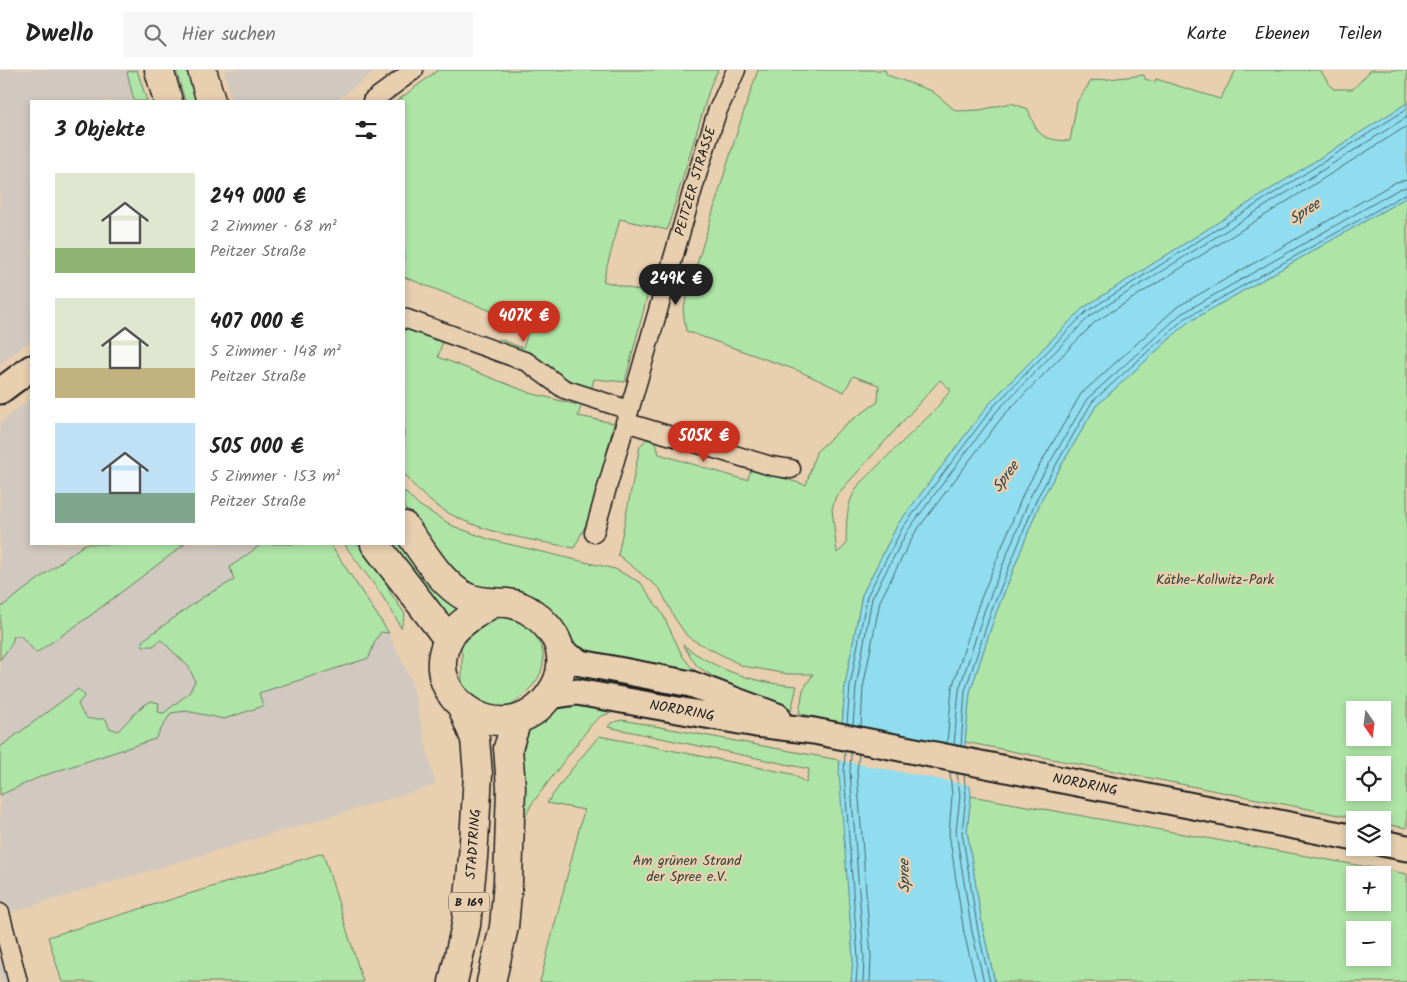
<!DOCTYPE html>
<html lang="de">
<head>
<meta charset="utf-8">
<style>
  :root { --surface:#fff; --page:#f6f6f6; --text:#222; --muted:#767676; --line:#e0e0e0; --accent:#c8321e }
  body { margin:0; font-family:Kalam,sans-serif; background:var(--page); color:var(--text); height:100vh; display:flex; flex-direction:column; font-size:19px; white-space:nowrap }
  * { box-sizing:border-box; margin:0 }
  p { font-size:16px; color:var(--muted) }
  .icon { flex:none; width:28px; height:28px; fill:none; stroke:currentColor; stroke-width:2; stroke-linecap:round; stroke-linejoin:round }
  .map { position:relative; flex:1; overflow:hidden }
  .details { position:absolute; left:30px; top:30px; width:375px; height:445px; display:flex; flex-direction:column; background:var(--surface); border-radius:0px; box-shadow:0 2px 8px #0003 }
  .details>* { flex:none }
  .needle { width:32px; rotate:166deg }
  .buttons { position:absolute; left:1346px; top:631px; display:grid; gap:10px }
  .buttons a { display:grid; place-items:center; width:45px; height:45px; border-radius:0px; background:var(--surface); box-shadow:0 2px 8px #0003; font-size:25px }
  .price { position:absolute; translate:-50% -42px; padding:0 11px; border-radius:18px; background:var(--accent); color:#fff; font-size:16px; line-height:32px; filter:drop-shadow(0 1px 2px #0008) }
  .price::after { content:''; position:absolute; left:50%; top:30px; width:15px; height:11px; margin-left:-8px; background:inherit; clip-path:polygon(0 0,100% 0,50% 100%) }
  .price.active { background:#222; color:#fff }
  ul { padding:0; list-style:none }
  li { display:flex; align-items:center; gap:15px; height:125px; padding:0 25px }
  li span { display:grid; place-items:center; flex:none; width:140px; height:100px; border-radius:0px; color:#555 }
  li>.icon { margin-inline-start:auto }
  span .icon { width:60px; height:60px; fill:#fffc; stroke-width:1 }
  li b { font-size:21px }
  h2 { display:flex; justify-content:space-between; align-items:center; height:60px; padding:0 25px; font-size:21px }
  header { display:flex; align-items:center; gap:30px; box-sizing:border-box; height:70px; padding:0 25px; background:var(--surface); border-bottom:1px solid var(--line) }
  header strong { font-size:24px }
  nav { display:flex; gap:28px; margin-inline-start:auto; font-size:18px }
  .search { width:350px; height:45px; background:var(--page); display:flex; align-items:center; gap:12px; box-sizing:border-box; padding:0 18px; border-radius:0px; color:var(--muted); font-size:19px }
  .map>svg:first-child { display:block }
</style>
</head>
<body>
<header>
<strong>Dwello</strong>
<div class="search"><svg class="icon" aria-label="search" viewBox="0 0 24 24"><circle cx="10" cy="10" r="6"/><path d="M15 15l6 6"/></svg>Hier suchen</div>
<nav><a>Karte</a><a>Ebenen</a><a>Teilen</a></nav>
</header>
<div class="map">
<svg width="1407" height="912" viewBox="0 0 1407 912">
  <rect width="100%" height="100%" fill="#e7cfaf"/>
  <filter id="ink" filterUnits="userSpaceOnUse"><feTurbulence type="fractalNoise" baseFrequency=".02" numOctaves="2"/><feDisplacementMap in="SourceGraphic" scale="10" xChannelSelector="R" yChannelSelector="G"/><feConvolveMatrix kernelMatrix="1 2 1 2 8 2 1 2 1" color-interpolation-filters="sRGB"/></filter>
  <g filter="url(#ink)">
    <path fill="#d1c8bf" d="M0,0H138L146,31H31V270L0,294Z
      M224,0H376L336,31H232Z
      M31,328V474H330L382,550L411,610L435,715L11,842L27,912H0V353Z"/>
    <path fill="#aee4a6" stroke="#658061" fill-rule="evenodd" d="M137,0L147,31H134L127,2Z
      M176,0H192L201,31H185Z
      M438,0H718L711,14L667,160L620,149L603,211L648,223L625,312L594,309L591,320L577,317L542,294L497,275L499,269L523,278L530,256L404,207V31H397Z
      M758,0H885L887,5L932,21L956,41L980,40L1011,33L1028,39C1037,65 1041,70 1070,71L1077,32L1091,11L1144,5L1145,9L1155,12L1156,9L1220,29L1236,0H1320L1333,19H1353L1371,0H1407V33L1083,238L989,334L898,454L862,525L845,615L842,654L799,643L803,620L813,604H788L743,596L693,570L687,566L674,547L660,519L618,485L640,376L647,369L656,373L659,384L742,409H748L751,399L806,415L816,382L846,354L878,332L879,315L853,306L844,322L799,301L686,261L683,240L738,59ZM940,310L951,320L934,341L860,413C845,433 847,451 846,475L837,483L832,439L836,426Z
      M1407,127V758L1383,754L1382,750H1365L965,672L970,622L996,543L1041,430L1096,336L1187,253ZM1355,640H1382V668H1355ZM1355,695H1382V722H1355Z
      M404,257L443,270L438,287L530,323L581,336L578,346L614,353L592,443L574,478C513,466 442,459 404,403Z
      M404,421L417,434L453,456L491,470L615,499L641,513L663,545L683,587L692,598L704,607L584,583C567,567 560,544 540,531C514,514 493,526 470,515C460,510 407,446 404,436C403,432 404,426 404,421Z
      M85,474H185L87,548L36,583L21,566H14L11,575L0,590V538Z
      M262,474H330L389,563L381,562L375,571L369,588L259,623L263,636L224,649L186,641L171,643L155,669L42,706L0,725V677L78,619L85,625L78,634C87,654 89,648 106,649L109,658L118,661L140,638L151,631L159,633L158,642L164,643L189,623L195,611L189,597L161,570L153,576H143L142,571L203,527L234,510L230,497Z
      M344,474H361L383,502L390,522L405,544L401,558C386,527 364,502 344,474Z
      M389,474H404L464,543L453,554Z
      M505,545C536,553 556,586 534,614C525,625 512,632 505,646L470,631L462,613V584L458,568L494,546Z
      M683,575C718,601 754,613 797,616L791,641L712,606L697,596Z
      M573,603L691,626L734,640L569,613Z
      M567,630L621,640L601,646L591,655L531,735L524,750C524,731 519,684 525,668C531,651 552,637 567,630Z
      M622,650L839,690L853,889L851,912H540L584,740L547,733L571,700L599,666L792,704L806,713L809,699L608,657L611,653Z
      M971,726L1407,804V912H995L983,860L967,761ZM1355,805H1382V832H1355ZM1355,860H1382V888H1355Z
      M323,783L363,912H62L48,867Z"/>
    <path fill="#8fddee" stroke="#61909a" d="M1407,33V127L1187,253L1096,336L1041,430L996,543L970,622L965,672L971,726L967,761L983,860L995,912H851L853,889L839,702L845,615L862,525L898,454L989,334L1083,238Z"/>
    <path fill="#e7cfaf" d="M839,653L969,679L973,716L837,690Z"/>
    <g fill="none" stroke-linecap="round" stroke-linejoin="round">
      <path stroke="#4a6970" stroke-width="1" d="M847,654L850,616L867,526L903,457L993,337L1086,242L1407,39
        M853,655L856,617L872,528L908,460L997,341L1090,246L1407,47
        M861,656L863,618L880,531L914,464L1003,346L1095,252L1407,56
        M947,673L952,618L978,536L1024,422L1081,324L1177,237L1396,112L1407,110
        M954,675L959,620L985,539L1031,425L1087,329L1181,244L1399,119L1407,117
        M961,676L965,621L991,542L1037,428L1092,332L1184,249L1407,123
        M845,681L844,702L858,888L856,912
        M851,682L850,702L864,888L863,912
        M859,684L857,702L871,887L870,912
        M950,702L952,726L949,763L964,863L976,912
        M957,703L960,726L956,762L972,862L984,912
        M964,705L966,726L962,762L978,861L990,912"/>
      <defs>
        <g id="street">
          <path d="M372,31L414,0"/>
          <path d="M404,248L527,292L564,319L629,340"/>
          <path d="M625,352L771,396L791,399"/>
          <path id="s1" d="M594,463L699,98L717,42L736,0"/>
          <path d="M0,843L18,912"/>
        </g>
        <g id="secondary">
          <path d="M0,321L31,298"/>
          <path d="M561,582L581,593L691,614L777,646"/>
          <path id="s2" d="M550,626L577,622L756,654L814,661L1355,768"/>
          <path d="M1382,773L1407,778"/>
        </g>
        <g id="primary">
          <path d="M159,0L168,31"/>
          <path d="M202,0L211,31"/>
          <path d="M404,456C422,479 439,513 466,527C479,533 493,532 507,533C527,535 545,551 555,567C564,583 563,603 554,618C513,690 417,631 448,570C455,555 477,543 491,534"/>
          <path d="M375,474L448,569"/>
          <path id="s3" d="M453,912L466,855L473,788L478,704L475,669L462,637"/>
          <path d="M491,912L504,857L508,812L511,717L508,678L517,650"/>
        </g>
      </defs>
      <use href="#street" stroke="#1c1c1c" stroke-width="21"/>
      <use href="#secondary" stroke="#1c1c1c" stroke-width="29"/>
      <use href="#primary" stroke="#1c1c1c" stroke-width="31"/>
      <use href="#street" stroke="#e7cfaf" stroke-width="18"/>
      <use href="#secondary" stroke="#e7cfaf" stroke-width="25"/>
      <use href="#primary" stroke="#e7cfaf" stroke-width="28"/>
    </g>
  </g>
  <g text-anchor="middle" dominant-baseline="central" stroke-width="5" stroke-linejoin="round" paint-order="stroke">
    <rect fill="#e7cfaf" stroke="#595248" stroke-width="1" x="449" y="822.5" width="40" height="19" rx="4"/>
    <g font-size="12" font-weight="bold" fill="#1c1c1c">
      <text x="469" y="832">B 169</text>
    </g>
    <g font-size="14" fill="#1c1c1c" stroke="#e7cfaf">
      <text stroke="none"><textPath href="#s1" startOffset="366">PEITZER STRASSE</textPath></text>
      <text stroke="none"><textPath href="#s2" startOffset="134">NORDRING</textPath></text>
      <text stroke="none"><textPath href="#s2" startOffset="544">NORDRING</textPath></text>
      <text stroke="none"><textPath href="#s3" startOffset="140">STADTRING</textPath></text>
    </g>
    <g font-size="14" fill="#394438" stroke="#e7cfaf">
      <text x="1215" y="510">Käthe-Kollwitz-Park</text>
      <text x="687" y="791">Am grünen Strand<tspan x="687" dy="16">der Spree e.V.</tspan></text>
    </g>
    <g font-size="15" font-style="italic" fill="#334346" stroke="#e7cfaf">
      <text transform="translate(1305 142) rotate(-33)">Spree</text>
      <text transform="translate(1006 407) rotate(-54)">Spree</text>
      <text transform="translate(905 806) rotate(-91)">Spree</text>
    </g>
  </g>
</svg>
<div class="buttons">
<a><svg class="needle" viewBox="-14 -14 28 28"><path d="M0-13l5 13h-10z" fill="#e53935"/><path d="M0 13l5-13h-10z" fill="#767676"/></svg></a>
<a><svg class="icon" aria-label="locate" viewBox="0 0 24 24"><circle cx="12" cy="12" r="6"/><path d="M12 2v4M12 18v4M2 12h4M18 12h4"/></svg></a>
<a><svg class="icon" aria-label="layers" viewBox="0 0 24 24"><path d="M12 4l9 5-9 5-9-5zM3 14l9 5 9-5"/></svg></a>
<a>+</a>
<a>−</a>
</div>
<b class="price active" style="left:676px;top:236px">249K €</b>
<b class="price" style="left:524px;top:273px">407K €</b>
<b class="price" style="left:704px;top:393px">505K €</b>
<section class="details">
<h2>3 Objekte<svg class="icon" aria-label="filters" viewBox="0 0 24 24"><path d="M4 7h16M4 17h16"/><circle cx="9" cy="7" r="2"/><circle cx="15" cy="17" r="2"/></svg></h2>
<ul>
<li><span style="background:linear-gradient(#dfe7d0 75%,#8fb573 0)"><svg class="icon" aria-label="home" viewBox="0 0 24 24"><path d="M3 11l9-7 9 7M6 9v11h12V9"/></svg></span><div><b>249 000 €</b><p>2 Zimmer · 68 m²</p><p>Peitzer Straße</p></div></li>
<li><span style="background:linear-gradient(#dfe7d0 70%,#c2b280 0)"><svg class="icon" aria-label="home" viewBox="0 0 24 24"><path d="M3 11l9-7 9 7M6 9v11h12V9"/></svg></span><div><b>407 000 €</b><p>5 Zimmer · 148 m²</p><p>Peitzer Straße</p></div></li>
<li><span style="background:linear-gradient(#bfe0f5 70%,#7fa58c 0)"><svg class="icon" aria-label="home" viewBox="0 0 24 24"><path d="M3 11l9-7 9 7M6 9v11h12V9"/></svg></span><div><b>505 000 €</b><p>5 Zimmer · 153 m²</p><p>Peitzer Straße</p></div></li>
</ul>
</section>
</div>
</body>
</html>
